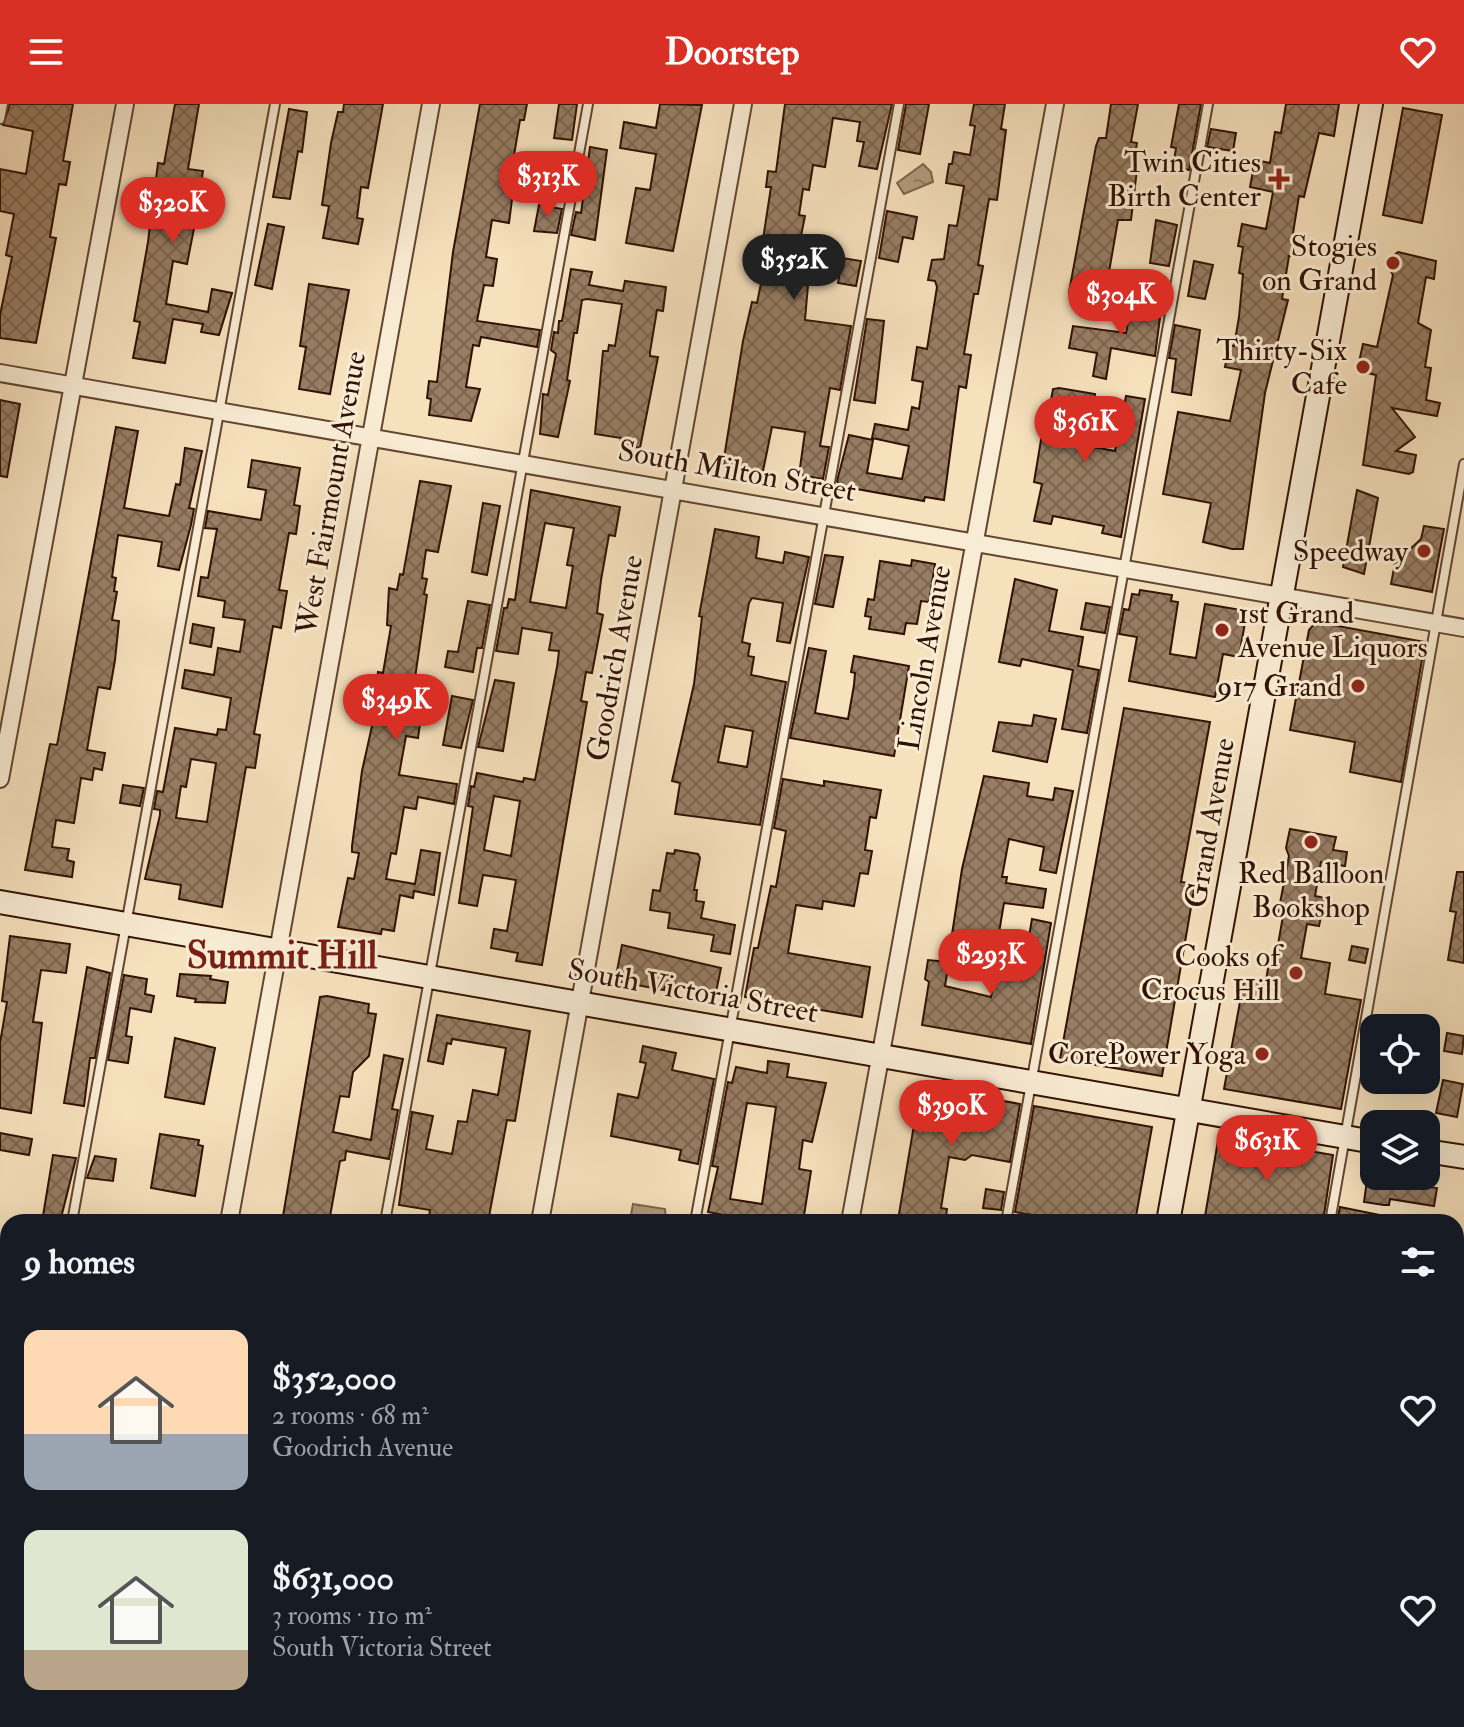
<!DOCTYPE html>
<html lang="en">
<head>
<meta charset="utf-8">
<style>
  :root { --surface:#171b24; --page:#20242c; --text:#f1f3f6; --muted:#9ea1a6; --accent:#d93025 }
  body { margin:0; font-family:"IM FELL Double Pica",serif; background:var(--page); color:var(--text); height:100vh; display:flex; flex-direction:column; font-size:30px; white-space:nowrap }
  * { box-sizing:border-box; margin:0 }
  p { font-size:26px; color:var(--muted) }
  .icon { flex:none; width:44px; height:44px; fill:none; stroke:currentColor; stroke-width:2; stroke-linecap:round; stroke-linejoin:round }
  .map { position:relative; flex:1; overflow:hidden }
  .drawer { position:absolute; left:0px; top:1110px; width:1464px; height:514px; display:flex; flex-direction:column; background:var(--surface); border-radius:24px 24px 0 0; box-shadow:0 8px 32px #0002 }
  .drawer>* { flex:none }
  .controls { position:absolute; left:1360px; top:910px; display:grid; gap:16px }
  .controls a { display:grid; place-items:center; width:80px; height:80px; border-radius:16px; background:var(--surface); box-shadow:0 8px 32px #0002; font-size:40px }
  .price { position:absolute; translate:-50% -68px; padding:0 18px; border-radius:28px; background:var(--accent); color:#fff; font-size:26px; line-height:52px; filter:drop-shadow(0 2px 4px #0008) }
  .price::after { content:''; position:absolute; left:50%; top:48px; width:24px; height:18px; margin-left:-12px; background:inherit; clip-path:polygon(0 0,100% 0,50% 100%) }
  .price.on { background:#222; color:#fff }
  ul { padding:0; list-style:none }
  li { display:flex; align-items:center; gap:24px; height:200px; padding:0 24px }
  li span { display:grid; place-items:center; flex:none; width:224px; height:160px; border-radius:16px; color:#555 }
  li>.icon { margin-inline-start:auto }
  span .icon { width:96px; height:96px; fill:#fffc; stroke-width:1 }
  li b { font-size:34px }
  h2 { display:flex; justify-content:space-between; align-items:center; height:96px; padding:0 24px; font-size:34px }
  header { display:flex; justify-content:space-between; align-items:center; height:104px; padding:0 24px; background:var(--accent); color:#fff; font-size:36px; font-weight:800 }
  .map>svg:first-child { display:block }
</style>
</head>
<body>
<header><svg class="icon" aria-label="menu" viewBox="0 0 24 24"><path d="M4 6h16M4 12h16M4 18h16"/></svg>Doorstep<svg class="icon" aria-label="heart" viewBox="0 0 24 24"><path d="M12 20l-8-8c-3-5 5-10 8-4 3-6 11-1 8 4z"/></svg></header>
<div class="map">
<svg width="1464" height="1623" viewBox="0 0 1464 1623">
  <defs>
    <pattern id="park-crowns" width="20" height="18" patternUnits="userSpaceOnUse" patternTransform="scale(2)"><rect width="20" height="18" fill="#d5be9d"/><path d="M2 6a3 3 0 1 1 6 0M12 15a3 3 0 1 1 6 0" fill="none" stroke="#b7a286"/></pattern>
    <pattern id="water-ripples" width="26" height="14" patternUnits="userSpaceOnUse" patternTransform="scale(2)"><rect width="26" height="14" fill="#b39a7d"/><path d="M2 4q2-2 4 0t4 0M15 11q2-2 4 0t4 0" fill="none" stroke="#927c64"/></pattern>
    <pattern id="building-cross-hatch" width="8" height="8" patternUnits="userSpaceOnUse" patternTransform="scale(2)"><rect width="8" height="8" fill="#977d63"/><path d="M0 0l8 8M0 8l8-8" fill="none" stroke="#7c654f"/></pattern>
  </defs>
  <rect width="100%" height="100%" fill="#f6e1bd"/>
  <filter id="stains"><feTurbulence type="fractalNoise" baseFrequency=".0025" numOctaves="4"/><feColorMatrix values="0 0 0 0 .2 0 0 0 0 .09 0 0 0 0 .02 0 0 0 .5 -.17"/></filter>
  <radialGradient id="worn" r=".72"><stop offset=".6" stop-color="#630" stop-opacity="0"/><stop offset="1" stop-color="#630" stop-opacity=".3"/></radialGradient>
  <path fill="url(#park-crowns)" stroke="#836850" stroke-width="2" d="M1464,1489V1623H1440L1441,1616H1456V1533Z"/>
  <path fill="url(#water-ripples)" stroke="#7f634c" stroke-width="2" d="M923,60L931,68L933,78L904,90L897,79Z
    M633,1100L665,1105L666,1117L630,1116Z"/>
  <path fill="url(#building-cross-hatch)" stroke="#311102" stroke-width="2" fill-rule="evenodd" d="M10,0H73L63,57L70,58L66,81L59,80L50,133L56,134L36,239L0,234V211L12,153L6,151L14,110L0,107V65L26,70L33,27L3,21Z
    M175,0H199L188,65L203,67L201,79H203L187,160L173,157L166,200L208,208L212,185L232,189L219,231L201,228L203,220L173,215L165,259L133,254L140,218L134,217L148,138L150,121H147L150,105L157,106L162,77L156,75L158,59L164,60Z
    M344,0H383L368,84L361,83L357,114L363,115L358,140L323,134L329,102L322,101L331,39L338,8H343Z
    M480,0H527L524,16H520L512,63L516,64L509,119L492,116L486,153L497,155L493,182L484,181L477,217L540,226L537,243L481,233L479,242L473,241L466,283L480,285L471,317L429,311L431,295L427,294L429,277L437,278L453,148Z
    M559,0H577L572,36L554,34Z
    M660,0L702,1L673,147L626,139L636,84L650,86L656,50L620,44L624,18L656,24Z
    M785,0H892L877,65L859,62L864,38L857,37L860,18L833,14L825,63L813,61L809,86L803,85L799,111L805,112L799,142H804L799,176L808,181L805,216L851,222L840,286L830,284L820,342L829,343L823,375L799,371L805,328L772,323L763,367L723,360L743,237L752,198L757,199L766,155H760L771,83H766L768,67L776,68Z
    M906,0H929L920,50L898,46Z
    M974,0H1005L1001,25L1006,26L997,96L989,95L978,161L983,162L978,190H974L964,250L971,251L966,284L959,282L944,396L925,393L924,397L840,382L837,377L849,331L873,336L867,369L902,375L909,342L872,334L875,320L908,326L912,303L919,305L923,278L912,276L917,243L927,245L937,183L935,177L928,176L932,156L944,155L949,121L957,122L964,82L946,79L949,60H952L954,48L970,51L975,22L970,21Z
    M1111,0H1138L1131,38L1137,39L1134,56L1138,57L1131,116H1118L1104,197L1069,188L1096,42L1099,34H1106Z
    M1179,0H1201L1189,66L1173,63L1176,44L1171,43Z
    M1286,0H1339L1334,32L1319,29L1304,93L1299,92L1293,129L1298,130L1294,152H1289L1282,195L1288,196L1265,289L1243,445H1232L1203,438L1211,399L1163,390L1178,308L1230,317L1241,266L1225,263L1229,241L1234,242L1239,213L1243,170L1239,169L1243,143L1238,142L1242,120L1266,125L1273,88L1250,83L1255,56L1270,59L1275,28L1281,29Z
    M1403,4L1442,11L1422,119L1383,111Z
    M289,5L307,8L302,48L298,47L290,95L273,93Z
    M1211,25L1236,29L1233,47L1207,43Z
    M590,43L607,46L595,136L571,131L576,108L581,109Z
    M539,101L562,105L557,129L534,127Z
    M887,107L917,113L913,135L903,133L898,158L879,154Z
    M1156,116L1177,121L1169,162L1150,159Z
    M268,120L284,123L272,185L255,181Z
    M1398,148L1436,157L1434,175L1426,173L1418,219L1431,226L1425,263L1431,264L1426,296L1440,299L1437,312L1392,304L1415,333L1396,347L1416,351L1413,368L1409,370L1363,361L1376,271L1357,267L1363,240L1377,243L1393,171L1385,158Z
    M842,154L861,157L856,182L838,179Z
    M1194,157L1213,161L1205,195L1188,192Z
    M571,165L592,168L589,181L623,187L625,177L666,183L663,207L657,206L650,248V252L658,253L640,344L620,340L621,334L595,330L603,247H608L609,241L615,242L622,200L587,195L582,196L577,229H574L567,276L570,277L558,333L540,330L543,290L548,291L556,250L551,246L554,228L558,229L559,217H562Z
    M309,180L349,186L330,290L299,285L306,243L300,242Z
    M1141,194L1162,198L1155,252L1111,244L1106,275L1093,272L1097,249L1069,244L1073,222L1126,229L1130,209L1137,211Z
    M867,215L884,217L875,299L854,296Z
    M1175,221L1200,226L1191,291L1172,288L1176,255L1169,254Z
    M1059,284L1095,290L1088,342L1115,347L1126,292L1145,295L1121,433L1102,429L1104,422L1053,412L1051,420L1034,417L1042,380L1034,378L1044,318H1047L1053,285Z
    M0,296L20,300L7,373L0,372Z
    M116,323L138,327L124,404L169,412L176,380L180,381L185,344L202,347L189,404L194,405L191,421L179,466L158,462L162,438L118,431L112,473L116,474L114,487L117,488L112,516L119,517L115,556L110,585L98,583L87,646L105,649L102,666L94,664L92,676L81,674L74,719L56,716L52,743L69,745L67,756L74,758L72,773L25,766L50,640L57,641L66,594Z
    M252,356L300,364L294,401L300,402L296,430L289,429L279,486L287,487L281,524L273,522L254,630L260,631L255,664L246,663L222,803L179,795L181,781L145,775L160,711V706L154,705L157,687L163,688L175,624L217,631L218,625L226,626L231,594L182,584L185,566L214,571L218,544L240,548L245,516L223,513L225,497L198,492L201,473L208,474L217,425L205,424L208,407L261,416L266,386L248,383ZM191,655L216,659L207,718L176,714L181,682L186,683Z
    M420,377L451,382L438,448L426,446L422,474L427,475L424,490L427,491L415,574L421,575L417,605L422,606L418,634L406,632L399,671L457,680L454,700L418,693L416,705L404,703L396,750L391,749L386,775L415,780L421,746L440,749L434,791L414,787L413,794L400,791L394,827L382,825L381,830L338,823L348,774L354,775L359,749L352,748V742L362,667L378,595H374L378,568L383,569L391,522L387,521L389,484L397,486L400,470L403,471Z
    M531,386L620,403L615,432L609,431L601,476L597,509L603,511L592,569L586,568L581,597L587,598L542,861L516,857L518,849L491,844L494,825L507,827L516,776L483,771L477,802L459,799L473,703L468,702L471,682L474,683L477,669L523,678L524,674L535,676L557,563L559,547L549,546L552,529L522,524L518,550L496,547L504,504H507L509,495L515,496ZM545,419L574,424L567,461L573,462L566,504L530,498ZM494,692L520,697L511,752L484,746Z
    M1357,386L1378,394L1364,470L1343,463Z
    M483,399L500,402L487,471L472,468Z
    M1424,422L1444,425L1432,488L1391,480L1395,459L1421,435Z
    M715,425L759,433L756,454L783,459L785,448L809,453L790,539L777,537L783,499L752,494L749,499L742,538L750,540L748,552L754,553L751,571L786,578L760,721L675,710L680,679L672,677L694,580L702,513L699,512ZM725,622L753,627L747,663L718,658Z
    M825,451L843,453L833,503L815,500Z
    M912,456L935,460L929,498L921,497L917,520L906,519L904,530L869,525L871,513L865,512L868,495L874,496L880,457L911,462Z
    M1015,475L1057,486L1049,527L1083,533L1078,562L1099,566L1087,629L1062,625L1073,566L1022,555L1020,562L999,558Z
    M1140,486L1172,491L1171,497L1178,498L1170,550L1196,554L1205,500L1247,507L1239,553L1223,550L1215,593L1129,577L1137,533L1119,530L1124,505L1129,506L1132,490L1139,491Z
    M468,497L490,501L482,544H477L473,568L445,563L448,547L458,548Z
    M1086,499L1110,503L1105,529L1081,525Z
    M1316,518L1425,538L1401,678L1350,668L1355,638L1290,626L1309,526Z
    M193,520L214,524L211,543L190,539Z
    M809,544L826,547L815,609L848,615L854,581L855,569L851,568L854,552L909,562L894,652L790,634Z
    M495,576L514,579L503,647L478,643Z
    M452,592L473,596L461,644L443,641Z
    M1124,604L1210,618L1181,778L1195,780L1162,972L1060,955Z
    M1034,611L1056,615L1047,658L993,647L999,618L1032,622Z
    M984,672L1029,679L1027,692L1053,696L1055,684L1073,687L1056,769L1040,766L1044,743L1009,735L1002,773H1007L1006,779L1046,785L1043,804L1004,799L994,858L949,850L962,765Z
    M783,675L824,682V677L881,686L876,714L870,713L865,746L872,747L868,770L860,769L854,802L823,797L822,805L796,801L788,849L870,863L862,913L745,893L754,844H758L771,782L776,783L786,727L774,724Z
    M123,681L144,684L140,702L120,699Z
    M1290,725L1336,733L1333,746L1347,748L1345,762L1321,758L1315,792L1325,794L1319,822L1307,820L1301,854L1330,859L1325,890L1361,896L1341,1005L1224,985L1244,876L1266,877L1270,851L1276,852L1283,812L1278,810L1289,752L1286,744Z
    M675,746L698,750L700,754L694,786H697L696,797L704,798L701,814L735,821L730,850L711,847L714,831L668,824L670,809L650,806L653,786L660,787L667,749L674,750Z
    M1457,768H1464V859L1448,856L1456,808L1450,807Z
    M1032,815L1051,819L1031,940L922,921L929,878L925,875L928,856L949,858L945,882L991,893L997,868L1022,874Z
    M10,832L70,840L66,869L41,866L33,918L42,919L31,1009L0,1004V939L7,898L2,897Z
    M622,841L721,864L716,888L666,878L664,886L615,877Z
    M1352,842L1368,845L1365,859L1349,856Z
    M87,863L110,869L95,954H90L84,1002L64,999Z
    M180,870L211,872L210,875L228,878L225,899L195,898L196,895L177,892Z
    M124,871L147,875L145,890L154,892L151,908L130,904L126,932L132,933L128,959L108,956Z
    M327,892L369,900L368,909L376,910L369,952L353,968L349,993L340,992L333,1028L371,1036L384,951L403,955L392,1005L398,1006L389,1055L346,1047L345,1056L340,1057L329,1118H282L320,893Z
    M437,911L530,927L515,1017L507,1016L488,1118L429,1113L430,1106L399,1101L412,1008L433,1012L426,1045L452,1050L458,1017L467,1018L473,986L498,991L506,944L452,935L451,940L447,939L443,960L428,957Z
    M1447,929L1464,932L1462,950L1444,947Z
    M175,934L215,944L204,1000L165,993Z
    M643,942L676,949L672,966L714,975L698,1060L679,1056L681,1046L611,1032L618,990L638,994L646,959L640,958Z
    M768,957L789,960L787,973L826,979L812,1038L803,1036L799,1065L811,1067L803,1118H733L734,1113L708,1108L718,1063L712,1062L728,978L732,979L736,963L767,969ZM747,999L776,1003L762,1100L730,1095Z
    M1443,976L1463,980L1457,1013L1436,1009Z
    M919,991L986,1000L987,994L1020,1000L1010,1058L972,1051L965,1056L949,1053L942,1098L941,1104L947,1105L945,1118L898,1116Z
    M1034,1002L1152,1023L1135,1118H1074L1015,1108Z
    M0,1029L32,1035L29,1051L0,1046Z
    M160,1030L199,1036L198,1041L203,1042L195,1092L151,1084Z
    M1219,1031L1333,1051L1323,1118H1204Z
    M53,1051L76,1054L60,1118H42Z
    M95,1052L116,1055L113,1077L87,1074Z
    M1367,1076L1437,1084L1434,1102L1390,1095L1389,1101H1384L1364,1098Z
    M986,1085L1004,1088L1001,1106L983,1104Z
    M1340,1103L1380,1111V1118H1337Z"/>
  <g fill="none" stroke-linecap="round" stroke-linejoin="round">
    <defs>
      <path id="lane" d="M0,15L3,0
        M72,1118L275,0
        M385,1118L588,0
        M695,1118L899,0
        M1006,1118L1208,0
        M1330,1118L1464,360
        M0,1517L8,1472
        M293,1623L294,1616
        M603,1623L605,1616
        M915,1623L916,1616
        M1237,1623L1238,1616"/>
      <path id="street" d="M0,269L1464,524
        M0,675L125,0
        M229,1118L431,0
        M540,1118L743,0
        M850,1118L1055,0
        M0,1329L8,1331
        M1456,1583L1464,1584
        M138,1623L139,1616
        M449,1623L450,1616
        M759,1623L760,1616"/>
      <path id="secondary" d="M0,798L1374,1038
        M1426,1047L1464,1053
        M1168,1118L1371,0
        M1076,1623L1078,1616"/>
    </defs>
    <use href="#lane" stroke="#624531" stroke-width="12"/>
    <use href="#street" stroke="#624531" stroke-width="20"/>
    <use href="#secondary" stroke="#311102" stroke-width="26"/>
    <use href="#lane" stroke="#f9ecd4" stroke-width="8"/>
    <use href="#street" stroke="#f9ecd4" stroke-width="16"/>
    <use href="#secondary" stroke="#f9ecd4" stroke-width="22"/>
  </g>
  <g fill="#8f2418" stroke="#f9ecd4" stroke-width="3">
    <path d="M1275 63h8v8h8v8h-8v8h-8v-8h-8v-8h8z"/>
    <circle cx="1393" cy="159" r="8"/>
    <circle cx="1363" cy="263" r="8"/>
    <circle cx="1424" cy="447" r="8"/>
    <circle cx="1222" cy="526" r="8"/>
    <circle cx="1358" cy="582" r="8"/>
    <circle cx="1311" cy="738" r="8"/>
    <circle cx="1296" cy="869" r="8"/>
    <circle cx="1262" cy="950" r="8"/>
  </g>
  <g text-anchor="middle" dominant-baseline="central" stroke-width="6" stroke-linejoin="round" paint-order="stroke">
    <g font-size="30" fill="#311102" stroke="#f9ecd4" text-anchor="end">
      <text x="1261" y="58">Twin Cities<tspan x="1261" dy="34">Birth Center</tspan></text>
      <text x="1377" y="142">Stogies<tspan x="1377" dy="34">on Grand</tspan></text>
      <text x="1347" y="246">Thirty-Six<tspan x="1347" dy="34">Cafe</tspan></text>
      <text x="1408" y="447">Speedway</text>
      <text x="1238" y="509" text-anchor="start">1st Grand<tspan x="1238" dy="34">Avenue Liquors</tspan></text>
      <text x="1342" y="582">917 Grand</text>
      <text x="1311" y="769" text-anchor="middle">Red Balloon<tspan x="1311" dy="34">Bookshop</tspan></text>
      <text x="1280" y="852">Cooks of<tspan x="1280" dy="34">Crocus Hill</tspan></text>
      <text x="1246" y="950">CorePower Yoga</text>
    </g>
    <g font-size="30" fill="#311102" stroke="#f9ecd4">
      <text transform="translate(737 367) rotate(10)">South Milton Street</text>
      <text transform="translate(331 389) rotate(-80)">West Fairmount Avenue</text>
      <text transform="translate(615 554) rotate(-80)">Goodrich Avenue</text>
      <text transform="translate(925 554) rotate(-80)">Lincoln Avenue</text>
      <text transform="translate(1210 719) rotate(-80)">Grand Avenue</text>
      <text transform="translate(693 887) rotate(10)">South Victoria Street</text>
    </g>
    <g font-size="38" font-weight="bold" fill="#7a1f14" stroke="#f9ecd4">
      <text x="282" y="852">Summit Hill</text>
    </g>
  </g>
  <rect width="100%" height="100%" filter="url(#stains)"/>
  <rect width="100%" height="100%" fill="url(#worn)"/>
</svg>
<div class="controls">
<a><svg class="icon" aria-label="locate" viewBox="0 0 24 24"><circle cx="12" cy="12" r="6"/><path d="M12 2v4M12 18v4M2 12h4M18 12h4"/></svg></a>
<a><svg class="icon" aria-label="layers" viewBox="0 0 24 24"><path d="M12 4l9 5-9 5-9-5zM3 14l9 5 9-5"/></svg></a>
</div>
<b class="price" style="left:548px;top:115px">$313K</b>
<b class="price" style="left:173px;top:141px">$320K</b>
<b class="price on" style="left:794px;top:198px">$352K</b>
<b class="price" style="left:1121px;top:233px">$304K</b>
<b class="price" style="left:1085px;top:360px">$361K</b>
<b class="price" style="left:396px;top:638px">$349K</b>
<b class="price" style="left:991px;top:893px">$293K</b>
<b class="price" style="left:952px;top:1044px">$390K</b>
<b class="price" style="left:1267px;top:1079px">$631K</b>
<section class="drawer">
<h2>9 homes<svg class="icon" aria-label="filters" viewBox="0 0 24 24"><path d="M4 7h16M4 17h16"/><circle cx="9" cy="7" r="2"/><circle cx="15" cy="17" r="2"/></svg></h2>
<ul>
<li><span style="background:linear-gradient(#ffd9b3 65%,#9aa5b1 0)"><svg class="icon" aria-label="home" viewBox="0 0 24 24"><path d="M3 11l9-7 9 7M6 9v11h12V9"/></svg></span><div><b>$352,000</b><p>2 rooms · 68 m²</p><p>Goodrich Avenue</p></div><svg class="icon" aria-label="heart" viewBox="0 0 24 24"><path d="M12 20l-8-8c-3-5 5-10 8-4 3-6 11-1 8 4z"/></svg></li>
<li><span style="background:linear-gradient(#dfe7d0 75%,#b9a48a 0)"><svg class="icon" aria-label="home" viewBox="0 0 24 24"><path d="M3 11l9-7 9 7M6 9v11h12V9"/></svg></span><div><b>$631,000</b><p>3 rooms · 110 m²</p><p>South Victoria Street</p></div><svg class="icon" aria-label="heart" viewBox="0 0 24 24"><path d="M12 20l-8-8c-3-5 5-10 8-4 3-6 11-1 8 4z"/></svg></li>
</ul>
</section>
</div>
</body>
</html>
